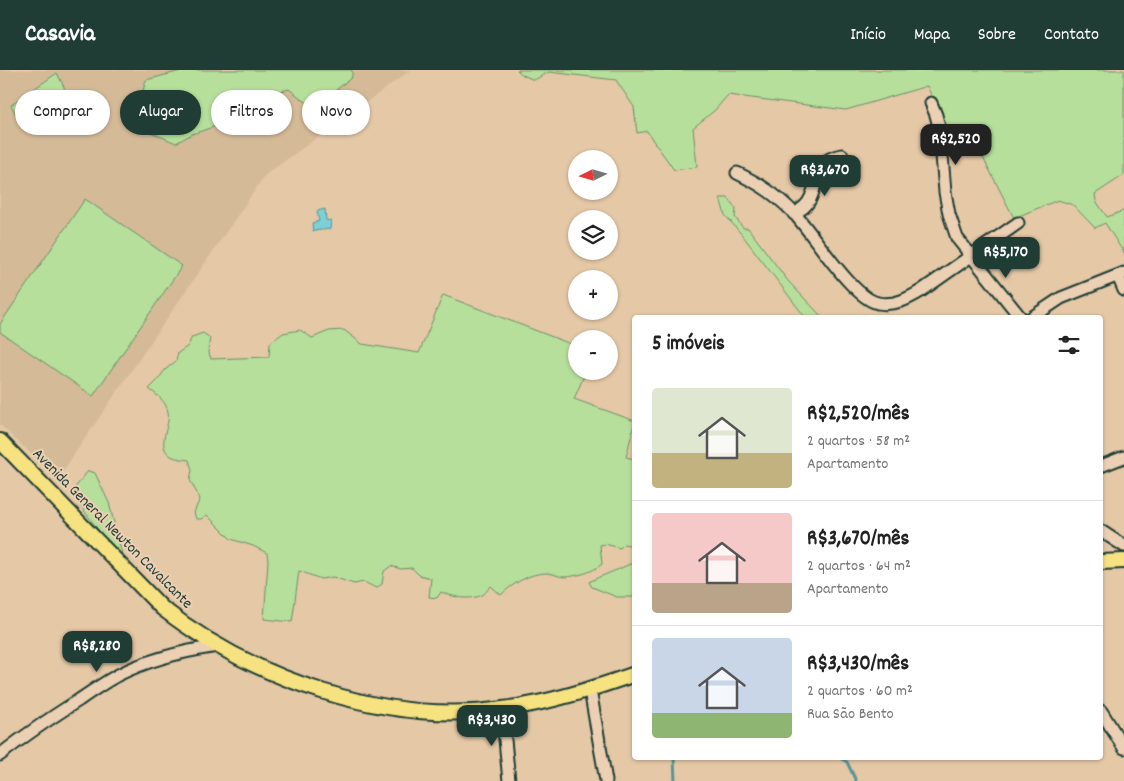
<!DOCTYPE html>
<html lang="pt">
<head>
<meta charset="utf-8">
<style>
  :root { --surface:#fff; --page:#f6f6f6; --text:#222; --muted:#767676; --line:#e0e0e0; --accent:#1f3d34 }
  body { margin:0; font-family:Dekko,sans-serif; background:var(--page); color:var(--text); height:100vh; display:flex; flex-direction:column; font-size:19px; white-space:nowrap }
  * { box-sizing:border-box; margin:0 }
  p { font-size:16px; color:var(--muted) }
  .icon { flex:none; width:28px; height:28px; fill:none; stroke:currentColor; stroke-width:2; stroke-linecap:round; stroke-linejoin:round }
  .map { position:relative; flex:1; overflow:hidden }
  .drawer { position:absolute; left:632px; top:245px; width:471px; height:445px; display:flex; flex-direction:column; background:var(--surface); border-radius:5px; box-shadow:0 1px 4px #0004 }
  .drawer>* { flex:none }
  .hud { position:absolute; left:15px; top:20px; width:475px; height:45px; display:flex; gap:10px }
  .needle { width:32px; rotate:265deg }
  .controls { position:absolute; left:568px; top:80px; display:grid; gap:10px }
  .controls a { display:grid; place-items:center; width:50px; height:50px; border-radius:50%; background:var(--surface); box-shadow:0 1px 4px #0004; font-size:25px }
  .price { position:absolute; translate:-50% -42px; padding:0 11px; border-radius:10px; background:var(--accent); color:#fff; font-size:16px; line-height:32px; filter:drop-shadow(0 1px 2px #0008) }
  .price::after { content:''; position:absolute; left:50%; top:30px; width:15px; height:11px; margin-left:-8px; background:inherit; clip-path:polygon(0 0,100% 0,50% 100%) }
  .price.on { background:#222; color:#fff }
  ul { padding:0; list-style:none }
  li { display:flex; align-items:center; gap:15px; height:125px; padding:0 20px }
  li+li { border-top:1px solid var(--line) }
  li span { display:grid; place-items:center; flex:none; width:140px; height:100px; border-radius:5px; color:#555 }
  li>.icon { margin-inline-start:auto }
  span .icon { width:60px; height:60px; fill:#fffc; stroke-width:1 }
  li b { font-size:21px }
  h2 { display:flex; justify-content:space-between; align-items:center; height:60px; padding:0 20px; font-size:21px }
  .tag { padding:0 18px; border-radius:22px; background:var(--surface); box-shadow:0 1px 4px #0004; font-size:18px; line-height:45px }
  .tag.on { background:var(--accent); color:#fff }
  header { display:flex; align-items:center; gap:30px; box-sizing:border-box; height:70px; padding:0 25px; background:var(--accent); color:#fff }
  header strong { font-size:24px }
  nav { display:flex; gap:28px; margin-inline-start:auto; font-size:18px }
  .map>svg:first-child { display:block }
</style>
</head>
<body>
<header>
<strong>Casavia</strong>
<nav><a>Início</a><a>Mapa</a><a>Sobre</a><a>Contato</a></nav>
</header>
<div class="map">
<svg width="1124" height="711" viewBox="0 0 1124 711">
  <rect width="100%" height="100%" fill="#e5c8a6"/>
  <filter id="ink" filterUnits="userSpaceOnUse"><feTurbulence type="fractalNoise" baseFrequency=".02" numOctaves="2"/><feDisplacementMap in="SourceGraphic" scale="10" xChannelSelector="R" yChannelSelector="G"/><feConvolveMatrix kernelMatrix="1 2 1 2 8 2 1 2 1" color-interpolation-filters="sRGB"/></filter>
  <g filter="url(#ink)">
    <path fill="#d4ba97" d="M0,0H411L265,105L58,408L0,355Z"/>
    <path fill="#b6df9b" stroke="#6a8e68" d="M185,0H352V7L314,38L289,19L273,23L246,37L228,35L216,56L192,64L176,73L148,61L141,28L146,10Z
      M517,0H1124V105L1095,124L1096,131L1107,147L1123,141L1124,142V183L1105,153L1095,158L1073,135L1058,130L1014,148L975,72L963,71L950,83L942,48L927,16L846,40L728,25L715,40L693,58L697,97L674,100C665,86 655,75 647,61L637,63L634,37L616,10L549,2L534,10L523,5Z
      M57,3L70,29L23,58L11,35Z
      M720,128H728L736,139L735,147L743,158H748L788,211L822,247H805L743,166L725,145Z
      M85,129L182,196L93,326L0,262V254Z
      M443,225L576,276V301H586L574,329L635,351L626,387L635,389V478L629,475L624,474L620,478L605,474L600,475L602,494C593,502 578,506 565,507C559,507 553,503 546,503C530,503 512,514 501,525L491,516C488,519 485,524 482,525C470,531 453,527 441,522L437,528L429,527L431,508L419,505L412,498L401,499L391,496L384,501L382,514L376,518L364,512L354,514L333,507L321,509L299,501L292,552L264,549L268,491L267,483L253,476L231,469L207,445L201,449H196L194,442L200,429L190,410L192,400L189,390C184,389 176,389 171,386C155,375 171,357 168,342C166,331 157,325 149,319L157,311L165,300L176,291L178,283L188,276L192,267L203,263L210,268L208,280L211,289L269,287L270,273L283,263L300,260L312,268L329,261L344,260L362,274L419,283Z
      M88,401L95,403L109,433L125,496L71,423Z
      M630,494H635V527H617L592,517L589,512C602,505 616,501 630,494Z"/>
    <path fill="#7ecfd7" stroke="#589596" d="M325,139L326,150L331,151L330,159L313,161L312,153L319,151L317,141Z"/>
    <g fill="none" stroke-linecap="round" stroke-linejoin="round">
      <path stroke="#589596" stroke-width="3" d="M674,688L675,711
        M840,688L847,692L856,711"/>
      <defs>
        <path id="minor" d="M931,33L936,45L940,61L945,122L949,144L957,168L1021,248
          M737,103C760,114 775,124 793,142C812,162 853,229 878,233C894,236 908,229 921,221L1018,153
          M794,144C802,139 808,135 811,127C820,107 814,90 842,85
          M1118,206L1124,220
          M1031,248L1061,228L1124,203
          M1101,396L1124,387
          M1101,461L1124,476
          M590,620L606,711
          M502,639L509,711
          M1101,641L1124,678
          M0,685C25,665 52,647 79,630C92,621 105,612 118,605C149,589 184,581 218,576"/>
        <path id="major" d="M0,371L162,538C253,609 387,656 503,639C549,633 592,619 635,604
          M1101,492L1124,491"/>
      </defs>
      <use href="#minor" stroke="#1f3d34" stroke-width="15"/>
      <use href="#major" stroke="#1f3d34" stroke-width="18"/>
      <use href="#minor" stroke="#ecd0b3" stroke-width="11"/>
      <use href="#major" stroke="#f7e281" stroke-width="14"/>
    </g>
  </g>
  <g text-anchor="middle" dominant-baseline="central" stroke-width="4" stroke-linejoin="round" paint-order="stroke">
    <g font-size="16" fill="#1f3d34" stroke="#ecd0b3">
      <text transform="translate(112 459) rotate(45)">Avenida General Newton Cavalcante</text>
    </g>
  </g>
</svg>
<div class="controls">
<a><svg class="needle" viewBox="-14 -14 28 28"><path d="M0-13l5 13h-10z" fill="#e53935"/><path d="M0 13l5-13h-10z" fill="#767676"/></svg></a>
<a><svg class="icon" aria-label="layers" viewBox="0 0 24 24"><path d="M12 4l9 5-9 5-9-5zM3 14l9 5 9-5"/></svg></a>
<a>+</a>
<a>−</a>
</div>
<b class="price on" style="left:956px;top:96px">R$2,520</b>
<b class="price" style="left:825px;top:127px">R$3,670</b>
<b class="price" style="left:1006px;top:209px">R$5,170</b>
<b class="price" style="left:97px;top:603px">R$8,280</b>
<b class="price" style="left:492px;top:677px">R$3,430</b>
<div class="hud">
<a class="tag">Comprar</a>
<a class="tag on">Alugar</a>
<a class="tag">Filtros</a>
<a class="tag">Novo</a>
</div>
<section class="drawer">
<h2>5 imóveis<svg class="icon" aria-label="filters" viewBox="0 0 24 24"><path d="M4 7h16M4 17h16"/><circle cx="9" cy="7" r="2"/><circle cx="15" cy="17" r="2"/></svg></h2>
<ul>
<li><span style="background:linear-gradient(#dfe7d0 65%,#c2b280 0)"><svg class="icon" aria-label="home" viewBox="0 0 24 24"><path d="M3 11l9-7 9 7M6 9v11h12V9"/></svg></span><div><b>R$2,520/mês</b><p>2 quartos · 58 m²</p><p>Apartamento</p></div></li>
<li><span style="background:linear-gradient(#f6c9c9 70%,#b9a48a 0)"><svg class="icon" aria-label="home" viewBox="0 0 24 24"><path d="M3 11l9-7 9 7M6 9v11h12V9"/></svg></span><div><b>R$3,670/mês</b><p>2 quartos · 64 m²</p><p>Apartamento</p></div></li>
<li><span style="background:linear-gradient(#c9d6e8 75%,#8fb573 0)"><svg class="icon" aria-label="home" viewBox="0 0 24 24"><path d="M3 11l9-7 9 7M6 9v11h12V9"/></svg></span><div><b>R$3,430/mês</b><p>2 quartos · 60 m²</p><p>Rua São Bento</p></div></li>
</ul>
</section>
</div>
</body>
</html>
